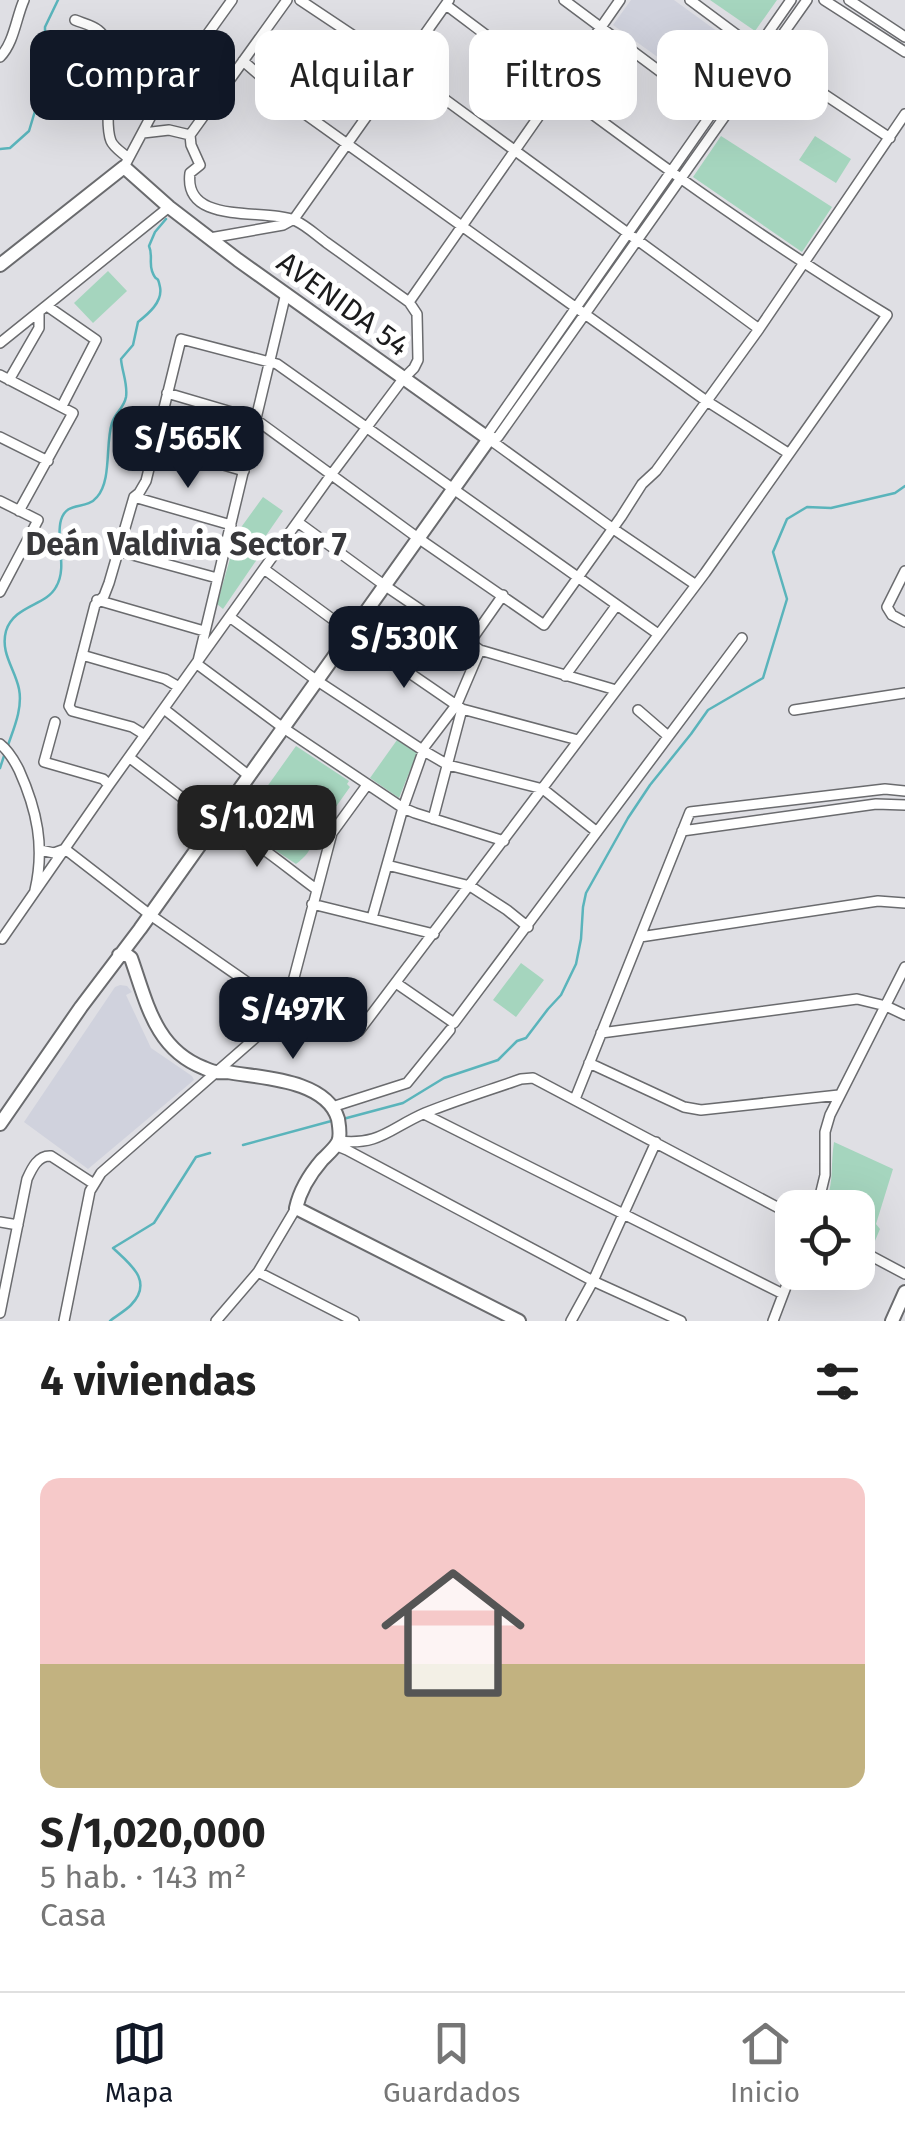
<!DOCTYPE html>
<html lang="es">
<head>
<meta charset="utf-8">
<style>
  :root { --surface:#fff; --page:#f2f2f2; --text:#222; --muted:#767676; --line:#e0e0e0; --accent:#111827 }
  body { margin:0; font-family:"Fira Sans",sans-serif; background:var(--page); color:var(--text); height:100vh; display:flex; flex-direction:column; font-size:38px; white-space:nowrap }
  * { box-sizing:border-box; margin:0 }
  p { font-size:32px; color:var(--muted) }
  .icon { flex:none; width:55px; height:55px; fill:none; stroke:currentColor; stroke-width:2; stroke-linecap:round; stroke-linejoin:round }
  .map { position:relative; height:1321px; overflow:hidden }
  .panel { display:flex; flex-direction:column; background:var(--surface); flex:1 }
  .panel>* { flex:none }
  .guide { position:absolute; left:30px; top:30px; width:845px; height:90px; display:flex; gap:20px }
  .fabs { position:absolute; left:775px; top:1190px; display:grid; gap:20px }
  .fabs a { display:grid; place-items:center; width:100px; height:100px; border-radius:20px; background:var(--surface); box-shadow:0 10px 40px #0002; font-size:50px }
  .price { position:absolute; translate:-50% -85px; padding:0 22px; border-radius:20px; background:var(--accent); color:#fff; font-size:32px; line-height:65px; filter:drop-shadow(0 2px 5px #0008) }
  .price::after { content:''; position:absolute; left:50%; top:60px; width:30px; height:22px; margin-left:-15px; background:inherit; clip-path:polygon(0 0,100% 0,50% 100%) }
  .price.current { background:#222; color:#fff }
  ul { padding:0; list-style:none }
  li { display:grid; align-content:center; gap:20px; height:530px; padding:0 40px }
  li span { display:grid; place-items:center; height:310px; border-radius:20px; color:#555 }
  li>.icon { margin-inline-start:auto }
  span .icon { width:180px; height:180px; fill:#fffc; stroke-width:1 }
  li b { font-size:42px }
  h2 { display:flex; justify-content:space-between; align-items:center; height:120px; padding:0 40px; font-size:42px }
  .chip { padding:0 35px; border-radius:20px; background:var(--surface); box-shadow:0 10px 40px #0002; font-size:35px; line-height:90px }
  .chip.current { background:var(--accent); color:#fff }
  .tab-bar { display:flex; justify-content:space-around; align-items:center; height:140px; border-top:2px solid var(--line); background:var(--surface); font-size:28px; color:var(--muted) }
  .tab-bar a { display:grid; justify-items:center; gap:5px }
  .tab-bar .current { color:var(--accent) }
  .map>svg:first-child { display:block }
</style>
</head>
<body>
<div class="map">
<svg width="905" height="1321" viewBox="0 0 905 1321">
  <rect width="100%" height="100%" fill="#dfdfe4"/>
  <path fill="#d0d2dd" d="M631,0H674L743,50L712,96L613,25Z
    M120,985L127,986L132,992L126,995L151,1048L192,1076L194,1080L88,1169L24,1122L115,987Z"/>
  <path fill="#a5d5be" d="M710,0H777L755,31Z
    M721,136L832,207L802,252L693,177Z
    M815,136L851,159L836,183L799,160Z
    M108,271L127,291L93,323L74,303Z
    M263,497L283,511L258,547L237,533Z
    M236,538L260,555L223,609L217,604Z
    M397,740L417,753L399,798L370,778Z
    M296,746L349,781L347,784L350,787L313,839C311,851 305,857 296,864L239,826Z
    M521,963L544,980L516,1017L493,1000Z
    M834,1142L893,1169L876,1224L880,1229L872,1248L858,1241V1208L824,1207C835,1181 830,1168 834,1142Z"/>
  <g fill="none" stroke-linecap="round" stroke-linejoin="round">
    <path stroke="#5ab4bb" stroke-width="2.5" d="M0,149L10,148L29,131L45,78V27L58,0
      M7,748C13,730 23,709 19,689C15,669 0,653 6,631C14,605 46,606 56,587C68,567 55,541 61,520C67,500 86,511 97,497C112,480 105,444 112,423C115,413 124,408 126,397C128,384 122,372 121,359L133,345L138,322C148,314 163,302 160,287C157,272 157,285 152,271C149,262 153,255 149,246L155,232L166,219
      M0,768L4,756
      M343,1119L403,1103L444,1078L498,1060L517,1041L526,1038L548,1009L561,995L576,964L581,939L583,907L586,893L628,818L650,785L691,734L708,710L763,678L787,599L773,552L787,519L807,507L831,508L895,493L905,486
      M243,1145L335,1120
      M110,1321C116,1316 125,1311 131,1305C154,1281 130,1264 113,1248L154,1223L196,1157L210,1153"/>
    <defs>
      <path id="street" d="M300,0L402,68L759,329
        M564,0L713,111
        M690,0L756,49L890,138
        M824,0L905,52
        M849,0L905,37
        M75,20C82,23 92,25 98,30C121,48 107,91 108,116C108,124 108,134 111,141C114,148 123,153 128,158
        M0,57C14,43 16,18 24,0
        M243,61L301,111L705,400L788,453
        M143,133L169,130L190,135L287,0
        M124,167L158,103L232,0
        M210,238L283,225L294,219L449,0
        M409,302L620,0
        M47,306L96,340L62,406
        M0,343L169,207
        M0,375L73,413L19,511
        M9,380L39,328V313
        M167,393L255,419L418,538L544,625L621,517L642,484L656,471L759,329L905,114
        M0,437L48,461
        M489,439L498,437L807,0
        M489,439V432L791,0
        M489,439L612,528L696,585
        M155,445L244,471
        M134,497L231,525
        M0,501L38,520L0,592
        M299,523L384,585L480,650L616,690
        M118,551L217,578
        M264,569L350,632L462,709L578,740
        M905,571L887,607L892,615L905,622
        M97,600L204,631
        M231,618L316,680L424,751L448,765L543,789L597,832
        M470,642L503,595
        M82,655L165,679L179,687
        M198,661L286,293
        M197,664L282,727L403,808L415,813L504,841
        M565,676L616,606
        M164,709L248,775
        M638,710L668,736
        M794,710L905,693
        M55,722L44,762L103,779L109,785
        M145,735L132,727L72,711L69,706L95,605L104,596L109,583L134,497L139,493L146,481L181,339L277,364L658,634
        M0,744C9,751 14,760 19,770C37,810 45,847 35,890
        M130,758L214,822C251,835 284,866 316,889
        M433,819L462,709
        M682,831L876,804L905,805
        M40,850L54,853L65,849L149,914L280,1005L285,1012L354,1032L359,1031L705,573L887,315C733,222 590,113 446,5
        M387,865L470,886L507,910L528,927
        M312,904L434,934
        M372,918L403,808L425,746L457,704L480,650
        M640,937L878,901L905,903
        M2,939L109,785L331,475L403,379L414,368L418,360L417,314L409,302C382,283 355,263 327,243C317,236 307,226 296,221C267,207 183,227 190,173L200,165L191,145L190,135
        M396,983L454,1023L742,638
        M601,1033L857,999L886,1006L905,1015
        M589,1063L684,1107L701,1110L839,1095
        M575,1099L690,812L885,789L905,791
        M332,1107L407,1083L450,1030
        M424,1114L783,1294
        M338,1141C380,1146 390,1128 425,1113C457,1100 490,1090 521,1079L533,1078L792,1215
        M335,1145L347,1150L593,1281L681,1321
        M817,1208L825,1175V1132L830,1115L905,967
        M0,1222L18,1225
        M858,1249L905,1274
        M258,1272L354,1321
        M0,1313L27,1179C32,1168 38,1155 51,1156L94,1184
        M64,1321L90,1191L101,1173L285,1012L332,833L367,785
        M216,1321L258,1272L296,1208
        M571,1321L593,1281L656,1142
        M773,1321L792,1271"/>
      <path id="secondary" d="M0,265L124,167L169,207L238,260L489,439L140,929L81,1007L0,1124
        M119,955H127L131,958C147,1003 155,1049 204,1068C213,1072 217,1073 227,1072C260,1078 326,1079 338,1119C339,1125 341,1136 338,1142C335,1148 327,1155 322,1160C310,1174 300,1190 296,1208L519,1321
        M892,1321L905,1292"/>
    </defs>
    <use href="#street" stroke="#6a6b6e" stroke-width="12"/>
    <use href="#secondary" stroke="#6a6b6e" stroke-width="16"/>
    <use href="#street" stroke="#fff" stroke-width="9"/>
    <use href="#secondary" stroke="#fff" stroke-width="12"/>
  </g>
  <g text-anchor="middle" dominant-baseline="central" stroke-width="10" stroke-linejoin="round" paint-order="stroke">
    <g font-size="30" fill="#1b1b1c" stroke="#fff">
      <text transform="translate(343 304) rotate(36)">AVENIDA 54</text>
    </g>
    <g font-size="32" font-weight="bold" fill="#38383b" stroke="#fff">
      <text x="186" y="544">Deán Valdivia Sector 7</text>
    </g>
  </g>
</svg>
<div class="fabs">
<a><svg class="icon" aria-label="locate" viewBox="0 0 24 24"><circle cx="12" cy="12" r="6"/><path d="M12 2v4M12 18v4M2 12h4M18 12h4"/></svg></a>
</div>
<b class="price" style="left:188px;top:491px">S/565K</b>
<b class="price" style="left:404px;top:691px">S/530K</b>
<b class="price current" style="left:257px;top:870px">S/1.02M</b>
<b class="price" style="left:293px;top:1062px">S/497K</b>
<div class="guide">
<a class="chip current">Comprar</a>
<a class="chip">Alquilar</a>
<a class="chip">Filtros</a>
<a class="chip">Nuevo</a>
</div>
</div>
<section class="panel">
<h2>4 viviendas<svg class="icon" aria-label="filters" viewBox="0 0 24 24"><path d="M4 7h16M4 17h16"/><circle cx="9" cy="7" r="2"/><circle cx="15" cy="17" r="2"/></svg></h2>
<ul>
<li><span style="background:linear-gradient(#f6c9c9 60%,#c2b280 0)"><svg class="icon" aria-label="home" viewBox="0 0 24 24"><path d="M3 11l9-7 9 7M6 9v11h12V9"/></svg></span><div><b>S/1,020,000</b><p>5 hab. · 143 m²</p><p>Casa</p></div></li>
</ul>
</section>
<nav class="tab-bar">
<a class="current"><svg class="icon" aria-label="map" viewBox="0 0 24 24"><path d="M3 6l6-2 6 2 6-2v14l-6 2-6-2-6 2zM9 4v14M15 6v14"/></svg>Mapa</a>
<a><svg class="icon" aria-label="saved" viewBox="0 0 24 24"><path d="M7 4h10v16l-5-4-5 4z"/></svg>Guardados</a>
<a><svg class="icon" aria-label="home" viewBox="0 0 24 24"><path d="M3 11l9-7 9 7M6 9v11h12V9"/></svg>Inicio</a>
</nav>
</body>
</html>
